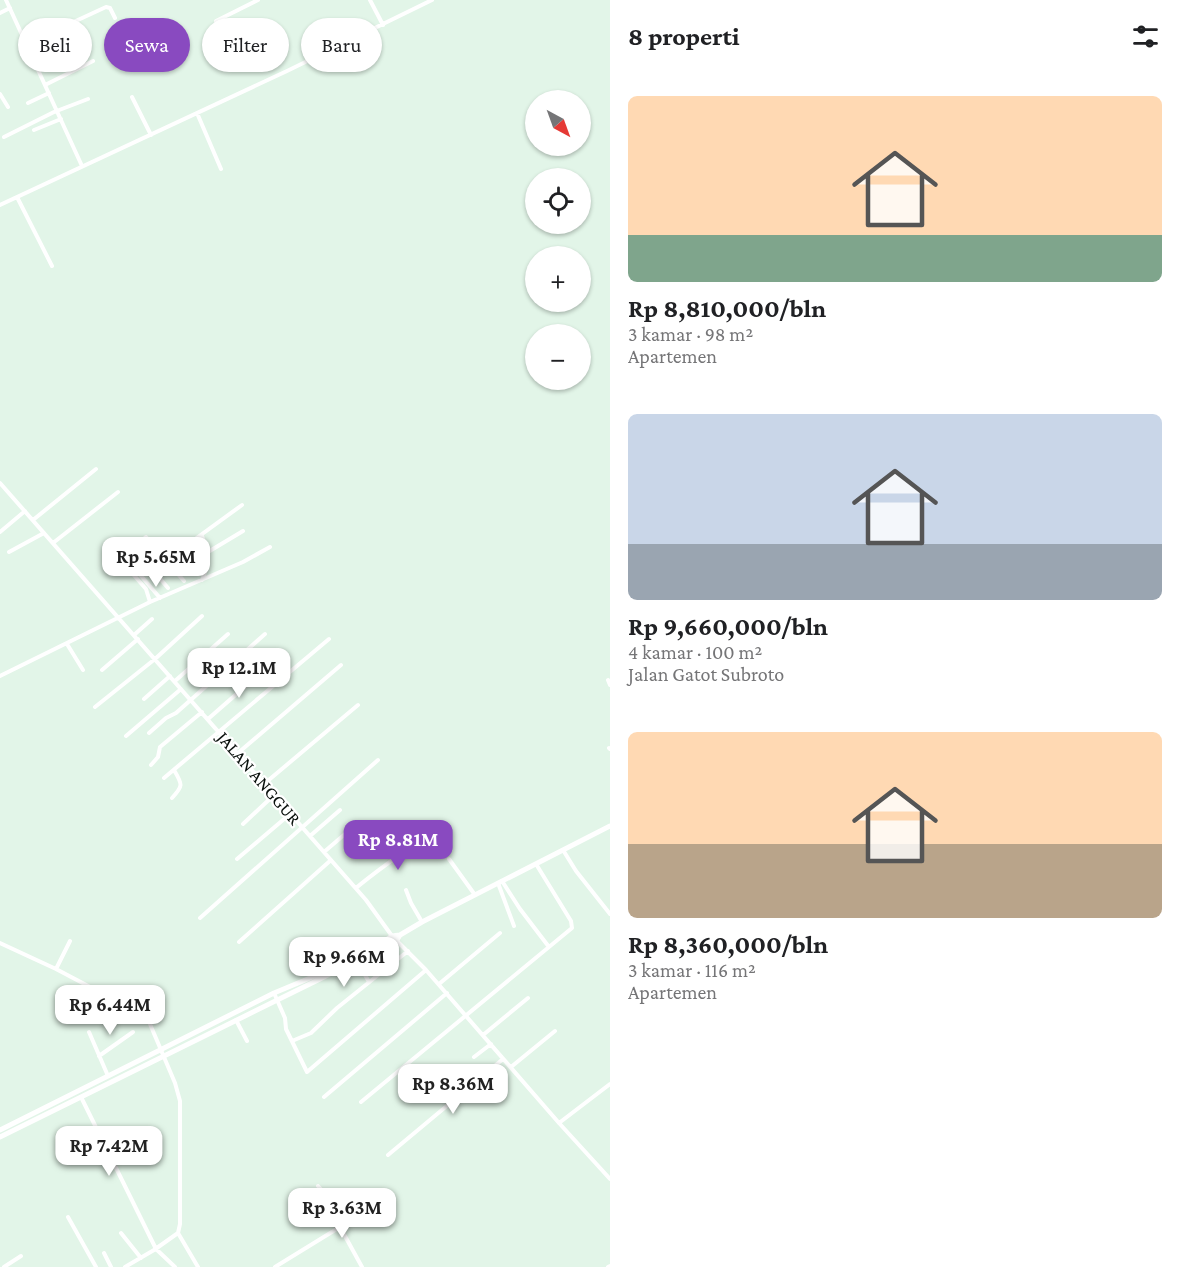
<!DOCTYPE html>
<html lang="id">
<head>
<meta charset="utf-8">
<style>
  :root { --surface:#fff; --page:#f2f2f2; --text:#202124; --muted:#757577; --accent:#894ac0 }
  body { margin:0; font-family:"Crimson Pro",serif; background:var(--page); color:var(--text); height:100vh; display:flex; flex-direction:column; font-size:22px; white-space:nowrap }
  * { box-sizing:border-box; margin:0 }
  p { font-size:20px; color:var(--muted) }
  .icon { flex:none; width:33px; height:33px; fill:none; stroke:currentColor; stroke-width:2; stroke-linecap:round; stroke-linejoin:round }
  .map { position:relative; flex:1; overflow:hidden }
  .side { display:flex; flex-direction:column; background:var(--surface); width:570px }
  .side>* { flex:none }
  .guide { position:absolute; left:18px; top:18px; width:501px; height:54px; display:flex; gap:12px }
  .needle { width:39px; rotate:139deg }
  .controls { position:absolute; left:525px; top:90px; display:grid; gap:12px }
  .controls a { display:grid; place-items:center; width:66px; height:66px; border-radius:50%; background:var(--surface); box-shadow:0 2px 4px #0004; font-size:30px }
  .price { position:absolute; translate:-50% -51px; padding:0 14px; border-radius:12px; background:#fff; color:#222; font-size:20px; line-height:39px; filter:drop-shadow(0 2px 3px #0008) }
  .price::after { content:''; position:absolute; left:50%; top:36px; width:18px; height:14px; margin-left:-9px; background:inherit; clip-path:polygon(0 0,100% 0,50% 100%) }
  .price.on { background:var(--accent); color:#fff }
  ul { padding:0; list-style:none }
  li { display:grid; align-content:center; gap:12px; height:318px; padding:0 18px }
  li span { display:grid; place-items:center; height:186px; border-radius:9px; color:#555 }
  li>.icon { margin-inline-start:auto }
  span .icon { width:108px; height:108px; fill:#fffc; stroke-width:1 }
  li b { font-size:26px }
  h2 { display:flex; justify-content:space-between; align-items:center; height:72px; padding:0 18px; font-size:26px }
  .chip { padding:0 21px; border-radius:27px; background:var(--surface); box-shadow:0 2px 4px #0004; font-size:21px; line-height:54px }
  .chip.on { background:var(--accent); color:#fff }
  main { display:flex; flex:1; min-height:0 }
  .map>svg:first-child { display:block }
</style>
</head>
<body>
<main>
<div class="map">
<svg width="610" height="1267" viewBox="0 0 610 1267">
  <rect width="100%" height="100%" fill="#e2f5e8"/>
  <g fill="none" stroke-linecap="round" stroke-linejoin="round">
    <path stroke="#fff" stroke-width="4" d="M6,0L82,166
      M370,0L383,25
      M0,13L10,8
      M216,21L258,0
      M26,44L106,7L110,8L115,18
      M45,85L93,61
      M0,94L8,107
      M132,97L151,135
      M28,103L49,93
      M197,113L221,169
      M34,130L61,119
      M4,137L54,112L88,99
      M17,197L52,266
      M0,205L287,71L432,0
      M0,483L366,900L392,936L426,970L559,1123L610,1179
      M33,520L96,469
      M0,532L25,511
      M202,536C209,555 210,562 202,580
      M53,543L118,492
      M187,545L242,505
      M134,548L168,588
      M9,552L44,533
      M208,552L243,531
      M125,565L146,589L150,602
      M160,598L124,556L146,537L184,581
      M134,635L152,619
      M67,644L83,670
      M102,670L138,639
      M0,676L150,602L243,562L270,547
      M608,680L610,685
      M175,681L228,634
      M144,699L170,676
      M95,707L155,659L202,616
      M208,719L280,656
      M149,733L166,718L176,713L265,634
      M126,736L181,689
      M609,748L610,749
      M238,753L341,665
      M151,765L158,757L160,747L202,712
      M164,778L329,639
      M264,784L358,705
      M172,798C183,786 183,785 174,770
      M243,824L274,795
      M310,836L340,810
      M563,850L576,871L610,914
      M324,852L352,828L359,826L366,830
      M237,859L290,814
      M449,859L475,895
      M502,881L520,909L549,947
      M498,883L514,926
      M356,888C378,869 403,854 425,834
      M406,890L411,903L422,922
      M200,918L378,760
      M239,942L331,860
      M0,943L56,969L147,1017L175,1083L180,1101V1224L178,1233L154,1250L125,1267
      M356,959L369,982
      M56,969L70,941
      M439,984L500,933
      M274,993L285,1018L286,1029L307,1072L426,970
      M236,1020L247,1041
      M89,1032L108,1076
      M483,1035L528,998
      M292,1041L311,1033L337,1008L408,951
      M99,1056L133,1032
      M474,1057L491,1044
      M511,1067L555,1031
      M81,1097L156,1249L175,1267
      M324,1097L447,993
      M361,1102L572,928L571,921L536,864
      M559,1123L610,1084
      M388,1155L503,1059
      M68,1217L96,1267
      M340,1227L362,1267
      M121,1233L141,1258
      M178,1233L198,1267
      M104,1253L111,1267
      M4,1267L21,1256
      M275,1267L340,1227L326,1195L318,1186
      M608,1267L610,1266"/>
    <path stroke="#fff" stroke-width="5" d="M377,946L392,936L400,935
      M0,1130L274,993L334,968
      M0,1137L324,977L356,959L397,940L400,935L422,922L610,826"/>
  </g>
  <g text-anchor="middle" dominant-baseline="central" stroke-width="4.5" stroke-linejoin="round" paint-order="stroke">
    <g font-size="18" fill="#09100c" stroke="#fff">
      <text transform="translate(259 778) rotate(49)">JALAN ANGGUR</text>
    </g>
  </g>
</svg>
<div class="controls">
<a><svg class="needle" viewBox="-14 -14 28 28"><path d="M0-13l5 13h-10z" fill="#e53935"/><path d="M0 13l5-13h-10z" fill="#757577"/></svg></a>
<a><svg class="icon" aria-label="locate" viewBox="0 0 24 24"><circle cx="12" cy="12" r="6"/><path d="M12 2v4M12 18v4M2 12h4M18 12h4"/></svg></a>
<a>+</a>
<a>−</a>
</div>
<b class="price" style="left:156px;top:588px">Rp 5.65M</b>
<b class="price" style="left:239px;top:699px">Rp 12.1M</b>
<b class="price on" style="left:398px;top:871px">Rp 8.81M</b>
<b class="price" style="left:344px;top:988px">Rp 9.66M</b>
<b class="price" style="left:110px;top:1036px">Rp 6.44M</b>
<b class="price" style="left:453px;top:1115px">Rp 8.36M</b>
<b class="price" style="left:109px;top:1177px">Rp 7.42M</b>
<b class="price" style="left:342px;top:1239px">Rp 3.63M</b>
<div class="guide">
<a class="chip">Beli</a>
<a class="chip on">Sewa</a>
<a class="chip">Filter</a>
<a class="chip">Baru</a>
</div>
</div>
<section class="side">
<h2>8 properti<svg class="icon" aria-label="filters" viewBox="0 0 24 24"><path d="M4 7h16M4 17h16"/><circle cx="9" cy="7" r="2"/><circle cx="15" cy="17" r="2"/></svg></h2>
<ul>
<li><span style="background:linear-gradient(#ffd9b3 75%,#7fa58c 0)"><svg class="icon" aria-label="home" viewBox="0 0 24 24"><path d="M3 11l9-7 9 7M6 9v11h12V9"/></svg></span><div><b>Rp 8,810,000/bln</b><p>3 kamar · 98 m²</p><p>Apartemen</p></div></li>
<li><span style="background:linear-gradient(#c9d6e8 70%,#9aa5b1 0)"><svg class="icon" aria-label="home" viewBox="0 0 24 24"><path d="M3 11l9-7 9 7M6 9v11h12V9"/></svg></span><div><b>Rp 9,660,000/bln</b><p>4 kamar · 100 m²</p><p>Jalan Gatot Subroto</p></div></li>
<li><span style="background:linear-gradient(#ffd9b3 60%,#b9a48a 0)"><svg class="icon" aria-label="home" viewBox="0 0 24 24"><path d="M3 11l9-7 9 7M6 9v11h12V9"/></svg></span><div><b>Rp 8,360,000/bln</b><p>3 kamar · 116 m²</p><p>Apartemen</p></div></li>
</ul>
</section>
</main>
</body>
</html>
